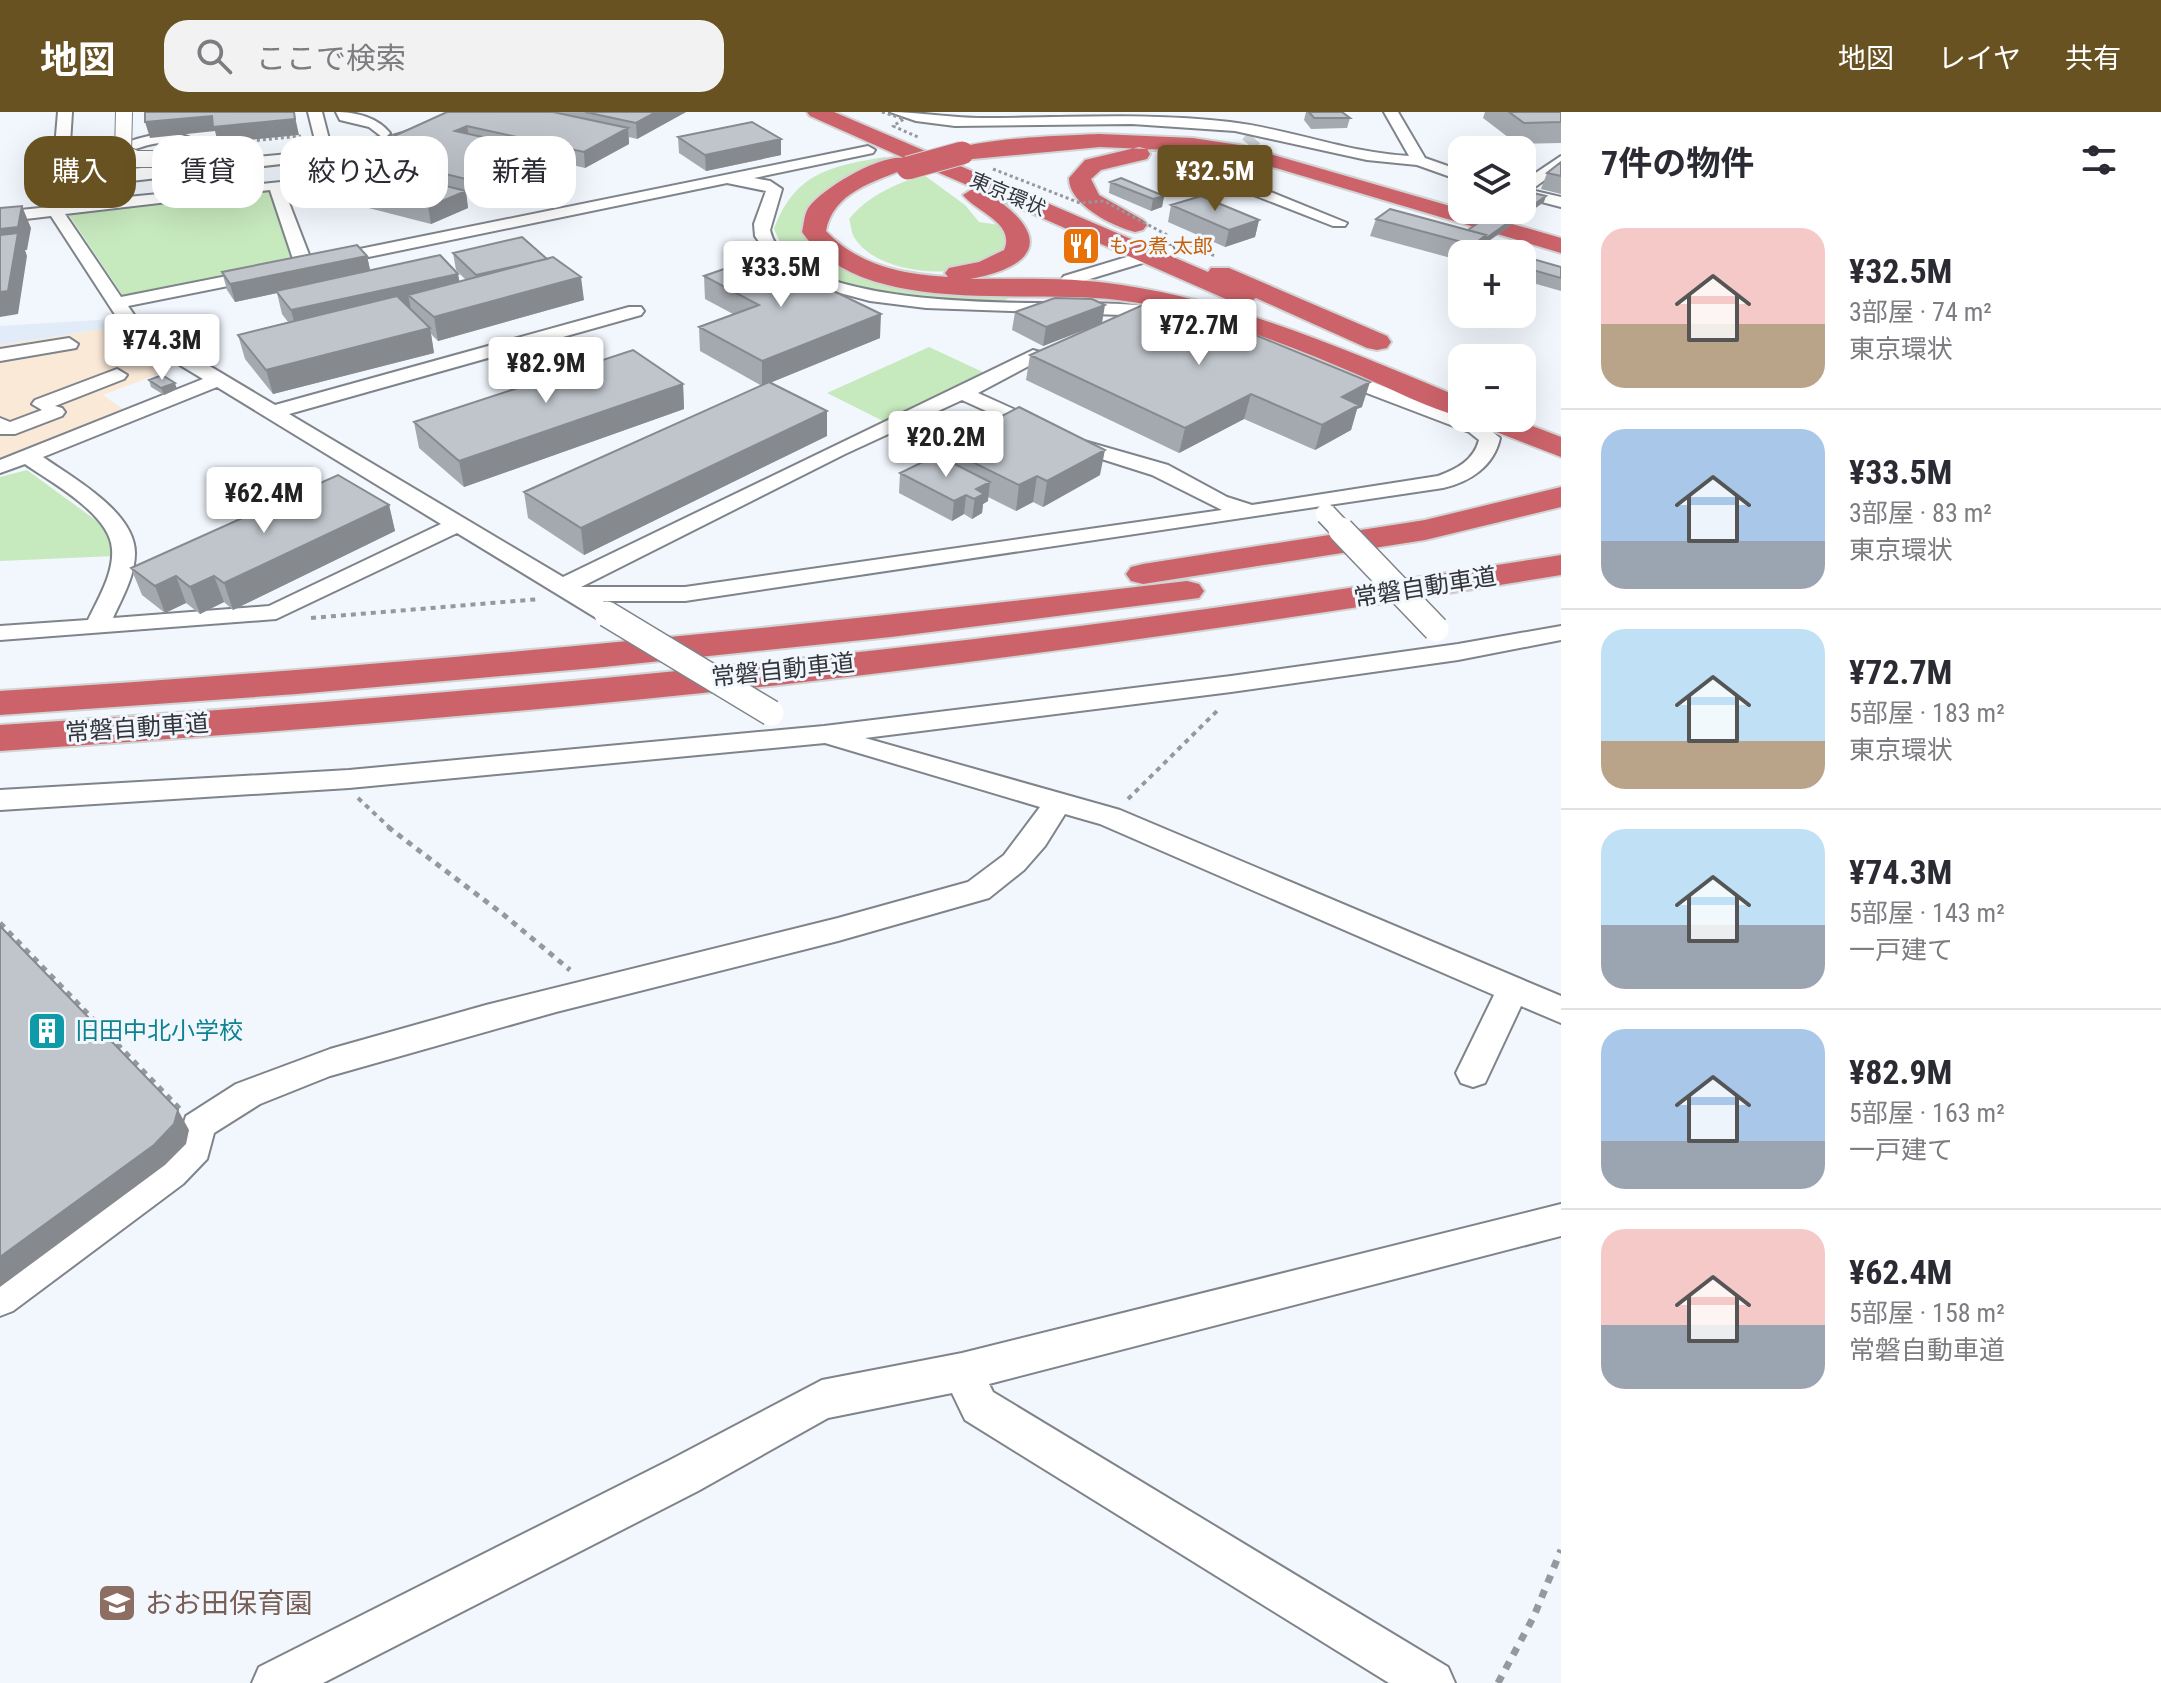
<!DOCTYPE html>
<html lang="ja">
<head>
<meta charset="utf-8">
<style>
  :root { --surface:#fff; --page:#f2f2f3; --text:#2b2b33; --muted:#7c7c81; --line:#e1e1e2; --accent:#695222 }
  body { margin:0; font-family:"Roboto Condensed","Noto Sans JP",sans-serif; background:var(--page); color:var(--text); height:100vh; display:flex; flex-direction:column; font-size:30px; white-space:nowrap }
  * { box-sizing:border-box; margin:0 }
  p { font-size:26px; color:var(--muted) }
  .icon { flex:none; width:44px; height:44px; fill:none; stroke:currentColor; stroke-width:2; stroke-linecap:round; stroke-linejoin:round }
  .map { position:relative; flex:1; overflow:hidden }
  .panel { display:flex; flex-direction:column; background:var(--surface); width:600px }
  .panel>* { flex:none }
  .top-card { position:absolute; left:24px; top:24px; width:760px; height:72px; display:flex; gap:16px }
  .tools { position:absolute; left:1448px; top:24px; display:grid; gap:16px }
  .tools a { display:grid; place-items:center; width:88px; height:88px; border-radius:16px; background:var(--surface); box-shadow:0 8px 32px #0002; font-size:40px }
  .price { position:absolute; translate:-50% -68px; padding:0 18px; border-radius:8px; background:#fff; color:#222; font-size:26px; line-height:52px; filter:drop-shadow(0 2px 4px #0008) }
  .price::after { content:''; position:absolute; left:50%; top:48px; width:24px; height:18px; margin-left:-12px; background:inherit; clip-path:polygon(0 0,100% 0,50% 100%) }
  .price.current { background:var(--accent); color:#fff }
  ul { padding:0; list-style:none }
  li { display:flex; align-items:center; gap:24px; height:200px; padding:0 40px }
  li+li { border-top:2px solid var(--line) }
  li span { display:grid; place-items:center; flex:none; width:224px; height:160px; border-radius:24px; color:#555 }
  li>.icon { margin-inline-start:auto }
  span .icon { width:96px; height:96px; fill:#fffc; stroke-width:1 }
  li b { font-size:34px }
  h2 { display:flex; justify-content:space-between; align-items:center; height:96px; padding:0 40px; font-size:34px }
  .pill { padding:0 28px; border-radius:24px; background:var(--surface); box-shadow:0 8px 32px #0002; font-size:28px; line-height:72px }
  .pill.current { background:var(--accent); color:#fff }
  header { display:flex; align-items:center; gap:48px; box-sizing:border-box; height:112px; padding:0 40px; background:var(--accent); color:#fff }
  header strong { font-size:38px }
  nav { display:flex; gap:44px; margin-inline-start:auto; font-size:28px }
  .search { width:560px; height:72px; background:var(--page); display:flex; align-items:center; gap:20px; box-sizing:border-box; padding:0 28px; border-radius:24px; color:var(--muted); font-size:30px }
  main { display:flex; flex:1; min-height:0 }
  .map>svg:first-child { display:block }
</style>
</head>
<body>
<header>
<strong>地図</strong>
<div class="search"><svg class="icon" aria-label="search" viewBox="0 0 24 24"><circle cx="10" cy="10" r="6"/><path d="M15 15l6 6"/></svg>ここで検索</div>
<nav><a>地図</a><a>レイヤ</a><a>共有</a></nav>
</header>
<main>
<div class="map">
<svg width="1561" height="1571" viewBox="0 0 1561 1571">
  <rect width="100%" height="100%" fill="#f2f7fe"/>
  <path fill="#fbe9d8" d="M109,216L121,229L169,258L103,283L127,300L0,352V233Z"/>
  <path fill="#e1ecf8" d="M113,207L116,211L109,216L0,233V214Z"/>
  <path fill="#c7e9be" d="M885,45L891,48C860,62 821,76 803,106L806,120L826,151L863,164L904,175L1015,182L999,192L943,191L867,177L844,171L809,154L783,137L774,117C795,61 830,54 885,45Z
    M924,63L965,93L979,110L1007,114L1009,138C998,143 987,150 975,154C941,166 874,159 854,125C851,120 851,112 849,107C869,83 895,72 924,63Z
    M264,77L270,78L295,149L130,184H123L67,100Z
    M929,235L985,261L883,309L827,281Z
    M27,358L101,412L110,423L115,444L0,449V365Z"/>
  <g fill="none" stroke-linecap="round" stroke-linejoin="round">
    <path stroke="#ccd0d6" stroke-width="16" stroke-dasharray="16 8" stroke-linecap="butt" d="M1233,51L1254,26"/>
    <defs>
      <path id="minor" d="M58,0H72L68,63L117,60L112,50L114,36C139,24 180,12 202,34L188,46L155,51L148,47L150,44L175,40L186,35C167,26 144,33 126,41L131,57L310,40L307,37L309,34L316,32L308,0H322L330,31L382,25L369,15L340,8L336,0C355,0 377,5 390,21L386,25C416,21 439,0 470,0L409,30L329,40L317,48L131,69L67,72L66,91L281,70L313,153L310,157L304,158L295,153L270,78L65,102L121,185L262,157L268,158L271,162L268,166L128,194L141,213L275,293L629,195H641L644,199L641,203L289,302L563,465L1033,238L1040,240L1042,244L1040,248L978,281L1084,329L1168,353L1227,385L1252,393L1438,364C1457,357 1474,348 1479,328L1469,320L1322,264L1319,260L1322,256L1329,254L1483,312L1500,326C1494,354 1470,370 1443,376L685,489H603L619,502L616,507H598L457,421L276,507L0,528V514L88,508C98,487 114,461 112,437C110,402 52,371 25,352L0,361V348L203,267L127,221L51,104L0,110V100L50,95ZM217,275L441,412L269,494L113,506C122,486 135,464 135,441C135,400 73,366 43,345ZM962,288L1070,337L1152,363L1222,398L685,475H581L845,342Z
        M890,0C920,0 950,6 981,6C1064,6 1147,0 1230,10C1290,17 1348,41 1409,44L1384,0H1398L1425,46L1462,59V69L1417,53L1367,48L1235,19L1132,12L955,14L916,9Z
        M868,34L875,38L873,41L754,66L770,69L782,77L770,118C787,195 1009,191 1072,191C1095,192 1164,189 1179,205L1170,210L1122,203L926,196L870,189L814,174L777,155L755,124L754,112L766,79L727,71L325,154L316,149L325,144Z
        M1561,44V56L1531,78L1561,85V95L1522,85V70Z
        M1233,46L1241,51L1236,62L1251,72L1347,111L1345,114H1333L1241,78L1220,63L1228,48Z
        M1166,133L1172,134L1174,138L1172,142L1070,173L1061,168L1064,164Z
        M69,226L78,232L76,236L0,249V237Z
        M117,257L127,263L124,267L55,294L62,296L65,300L62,304L15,322H0V306L10,310L42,298L32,292L35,288Z
        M1561,514V528L1458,548L1231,580L865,626L1120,698L1561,884V911L1521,894L1485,971L1473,975L1461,971L1456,961L1494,883L1100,712L1065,702L1045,734L1024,758L989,786L838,829L556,900L330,964L260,992L214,1021L207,1047L183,1072L13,1199L0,1204V1164L157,1050L178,1029L186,1004L236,972L330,937L486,893L838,806L968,770L1004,743L1040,695L825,631L349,676L0,698V678L349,658L824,614L1231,564L1458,532Z
        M1561,1092V1124L989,1272L993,1280L1448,1555L1455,1571H1389L965,1308L952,1281L828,1306L698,1379L323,1571H252L259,1555L668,1349L822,1268L962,1241Z"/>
      <path id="highway" d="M807,0H834L1208,160L1211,156H1229L1387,224L1391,230L1387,236L1377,238L1367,236L1256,186L1244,193L1235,191L992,84C1054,126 1035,155 970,167C1021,167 1072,165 1122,173C1241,191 1351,240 1462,286V305C1427,296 1394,278 1361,264C1283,231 1202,198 1118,188C1025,176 862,207 802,120C804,112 804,102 809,95C823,76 880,42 904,46L810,4ZM907,47L974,76L963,83C976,100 1016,111 1004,138L979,150L949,156L945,161L948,165C902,162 859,154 826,119C833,80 874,70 907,56L910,51Z
        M1100,22L1193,26L1239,33L1561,126V141L1276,56L1193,39L1100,35L962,48L951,41C963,26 1076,23 1100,22Z
        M1139,35L1147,37L1150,42L1147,47L1101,58L1091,67L1099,83L1143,108L1147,113L1143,118L1135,120C1113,115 1068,92 1069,66L1085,48Z
        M1471,306H1512L1561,325V345L1476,312Z
        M1561,375V395L1425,428L1143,472L1131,469L1126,462L1131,455L1143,452L1425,408Z
        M1561,443V463C1304,505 1046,542 787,572C525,601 263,621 0,639V613C326,592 651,565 975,527C1171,504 1366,474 1561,443Z
        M1187,469L1199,472L1204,479L1199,486L891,525L594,556L297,582L0,603V579C397,554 792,516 1187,469Z"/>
    </defs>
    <use href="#minor" stroke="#7f848a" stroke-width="4"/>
    <use href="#highway" stroke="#d2d3d3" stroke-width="4"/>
    <path stroke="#95989d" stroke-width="3" stroke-dasharray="3 3" stroke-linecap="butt" d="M251,29L301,24
      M1184,130L1215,144"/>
    <path stroke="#95989d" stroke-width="4" stroke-dasharray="5 5" stroke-linecap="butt" d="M311,506L540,487
      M358,686L391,717
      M1128,687L1220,596"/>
    <path stroke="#95989d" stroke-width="5" stroke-dasharray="6 6" stroke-linecap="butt" d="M388,715L504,803L570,858
      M0,811L180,997"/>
    <path stroke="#95989d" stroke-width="7" stroke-dasharray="8 8" stroke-linecap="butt" d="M1498,1571L1534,1504L1561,1438"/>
    <use href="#minor" fill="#fff" fill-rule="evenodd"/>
    <use href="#highway" fill="#cc636a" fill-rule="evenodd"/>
    <defs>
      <path id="minor-bridge-far2" d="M124,0L123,41L136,47H153"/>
      <path id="minor-bridge-far1" d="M1326,402L1343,420"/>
      <path id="minor-bridge" d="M1341,418L1436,517
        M607,502L771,601"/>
      <path id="highway-bridge" d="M908,56L962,41"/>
    </defs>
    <use href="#minor-bridge-far2" stroke="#7f848a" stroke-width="18" stroke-linecap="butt"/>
    <use href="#minor-bridge-far1" stroke="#7f848a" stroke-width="23" stroke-linecap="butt"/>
    <use href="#minor-bridge" stroke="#7f848a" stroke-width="28" stroke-linecap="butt"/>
    <use href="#highway-bridge" stroke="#d2d3d3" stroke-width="25" stroke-linecap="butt"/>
    <path stroke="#95989d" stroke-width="3" stroke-dasharray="3 3" stroke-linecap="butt" d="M882,0L904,7L893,14L920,26
      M993,57L1080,91L1104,89L1169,124"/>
    <use href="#minor-bridge-far2" stroke="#fff" stroke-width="16"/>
    <use href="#minor-bridge-far1" stroke="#fff" stroke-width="20"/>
    <use href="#minor-bridge" stroke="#fff" stroke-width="25"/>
    <use href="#highway-bridge" stroke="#cc636a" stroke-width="23"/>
  </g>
  <path fill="#a4a9af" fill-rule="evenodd" d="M447,0H686L637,27L629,25V32L585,56L568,52L569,61L509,94L466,83L468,96L431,112L310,81L306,64ZM412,70L421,72L413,76Z
    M1306,0H1342L1350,6L1347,16L1311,17L1304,8Z
    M1485,0H1561V31L1517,32L1483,6Z
    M678,25L781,43L706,59L679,41Z
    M1561,50V82L1541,77L1547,61Z
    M1110,70L1164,84L1162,95L1151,99L1109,81Z
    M1544,90L1483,133L1480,140L1478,142H1462V149L1370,124L1376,107L1468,118Z
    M1171,93L1259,108L1255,125L1225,135L1168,110Z
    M453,141L584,188L438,229L431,222L434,241L273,282L245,247L238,223L288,210L282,202L277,181L235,190L227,178L222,160L367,144L370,158L458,162L459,169L466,168L456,158Z
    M1522,144L1561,155V179L1522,168Z
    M704,164L880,226L770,271L827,324L584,443L528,406L524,380L762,274L700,239L699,215L733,202L705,187Z
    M1015,200L1102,211L1362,295L1357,297L1351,318L1315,338L1244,307L1179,341L1026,268L1030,243L1098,213L1043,234L1012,218Z
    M149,268L177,277L164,283L151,275Z
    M683,272L684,297L464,375L419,336L414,310Z
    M942,335L1100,363L1043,395L1033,390L1016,399L988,385V389L983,392L982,401L972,407L964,402L952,409L899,381L900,361L941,345Z
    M389,393L395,419L233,498L224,490L200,502L186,491L165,501L142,483L131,456Z"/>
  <path fill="#868a8e" d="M294,0L299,23L218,31L215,19L150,26L145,10L212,4Z
    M656,0H686L637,27L636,11Z
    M467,14L470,29L455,19Z
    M628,16L629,32L585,56L584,40Z
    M781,27V43L706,59L705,43Z
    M505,30L507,46L490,38Z
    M567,45L569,61L509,94L507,77Z
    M392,49L395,66L378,56Z
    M411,64L414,81L393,73Z
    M466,79L468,96L431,112L428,95Z
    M1164,84L1162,95L1151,99L1153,87Z
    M1546,84L1544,90L1483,133L1480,140L1478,142H1470L1473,133L1486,123Z
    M22,94L31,116L27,138H25L27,144L18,202L0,205V117Z
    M1259,108L1255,125L1225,135L1229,118Z
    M367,144L371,162L276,179L277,181L235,190L230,172Z
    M458,162L462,185L408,183L411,197L297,222L291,198Z
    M581,165L584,188L438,229L434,205Z
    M1105,193L1102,211L1043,234L1046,215Z
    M881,202L880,226L762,274V249Z
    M430,216L434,241L273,282L266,258Z
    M1370,270L1362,295L1357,297L1351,318L1315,338L1322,313L1342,285Z
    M175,271L177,277L164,283L161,276Z
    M683,272L684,297L464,375L459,349Z
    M1251,282L1244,307L1179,341L1185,316Z
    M827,299V324L584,443L581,416Z
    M1105,338L1100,363L1043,395L1047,369Z
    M1037,364L1033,390L1016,399L1019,373Z
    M990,370L988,389L983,392L982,401L972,407L976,377Z
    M966,383L964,402L952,409L954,389Z
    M389,393L395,419L233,498L224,471Z
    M176,464L186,491L165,501L155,474Z
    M214,464L224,490L200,502L190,475Z
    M178,998L189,1018L186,1032L165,1053L0,1175V1145Z"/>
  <path fill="#bfc5cb" stroke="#868a8e" stroke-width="2" d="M145,0H294L295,7L213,15L212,4L145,10Z
    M447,0H553L628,16L584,40L467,14L455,19L505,30L490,38L506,41L520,34L567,45L507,77L392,49L378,56L411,64L393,73L410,77L426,69L466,79L428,95L306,64Z
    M585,0H656L636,11Z
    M1309,0H1342L1350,6H1314Z
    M1509,0H1561V10L1524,11Z
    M752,10L781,27L705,43L678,25Z
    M1561,50V64L1547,61Z
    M1121,66L1164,84L1153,87L1110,70Z
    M1525,79L1546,84L1485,127L1486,123L1468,118L1497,98H1522V81Z
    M1201,84L1259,108L1229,118L1171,93Z
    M22,94L18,115L0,117V96Z
    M1390,97L1486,123L1473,133L1376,107Z
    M18,121L8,179L0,180V123Z
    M522,125L547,147L476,163L453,141Z
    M357,133L367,144L230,172L222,160Z
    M440,143L458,162L291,198L276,179Z
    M761,144L881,202L762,249L699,215L759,193L704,164Z
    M1522,144L1561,155V166L1522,155Z
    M553,145L581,165L434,205L408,183Z
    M397,184L430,216L266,258L238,223Z
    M1055,186L1092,187L1105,193L1046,215L1015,200Z
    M1145,192L1165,200L1182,193L1370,270L1342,285L1359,293L1322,313L1251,282L1185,316L1030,243Z
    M633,238L683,272L459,349L414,310Z
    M162,263L175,271L161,276L149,268Z
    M769,270L827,299L581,416L524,380Z
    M1019,295L1105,338L1047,369L1037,364L1019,373L942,335Z
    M937,343L990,370L976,377L984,382L974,387L966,383L954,389L900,361Z
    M338,363L389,393L224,471L214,464L190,475L176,464L155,474L131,456Z
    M0,814L178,998L174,1012L154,1033L0,1145Z"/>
  <defs>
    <symbol id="restaurant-square" viewBox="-11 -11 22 22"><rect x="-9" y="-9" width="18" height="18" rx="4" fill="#e8710a" stroke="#f2f7fe"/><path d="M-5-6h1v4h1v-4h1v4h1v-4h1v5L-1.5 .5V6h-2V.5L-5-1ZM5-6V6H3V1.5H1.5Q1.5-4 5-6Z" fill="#fff"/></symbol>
    <symbol id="building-square" viewBox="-11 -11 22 22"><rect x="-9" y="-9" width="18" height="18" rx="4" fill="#0f9aa8" stroke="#f2f7fe"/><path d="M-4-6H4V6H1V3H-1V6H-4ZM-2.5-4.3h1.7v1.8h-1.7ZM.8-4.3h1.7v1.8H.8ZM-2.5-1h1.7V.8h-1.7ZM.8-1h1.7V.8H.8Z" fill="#fff"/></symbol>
    <symbol id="school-square" viewBox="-11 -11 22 22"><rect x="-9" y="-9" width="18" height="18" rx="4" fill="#8d6e63" stroke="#f2f7fe"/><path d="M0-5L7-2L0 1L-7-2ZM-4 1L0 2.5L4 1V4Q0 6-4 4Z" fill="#fff"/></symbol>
  </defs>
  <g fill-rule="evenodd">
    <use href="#restaurant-square" x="1059" y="112" width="44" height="44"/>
    <use href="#building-square" x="25" y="897" width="44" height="44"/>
    <use href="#school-square" x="95" y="1469" width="44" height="44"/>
  </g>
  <g text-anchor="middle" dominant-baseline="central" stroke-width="6" stroke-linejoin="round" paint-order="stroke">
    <g font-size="20" fill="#333538" stroke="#f2f7fe">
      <text transform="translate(1008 82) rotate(23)">東京環状</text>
    </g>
    <g font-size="20" fill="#c56008" stroke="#f2f7fe" text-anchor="start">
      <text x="1109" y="134">もつ煮 太郎</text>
    </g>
    <g font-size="24" fill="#333538" stroke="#f2f7fe">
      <text transform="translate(1425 475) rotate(-9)">常磐自動車道</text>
      <text transform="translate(783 558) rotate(-6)">常磐自動車道</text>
      <text transform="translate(137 616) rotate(-4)">常磐自動車道</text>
    </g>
    <g font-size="24" fill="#0d838f" stroke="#f2f7fe" text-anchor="start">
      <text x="75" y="919">旧田中北小学校</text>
    </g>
    <g font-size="28" fill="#785e54" stroke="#f2f7fe" text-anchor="start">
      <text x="145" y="1491">おお田保育園</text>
    </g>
  </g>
</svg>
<div class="tools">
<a><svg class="icon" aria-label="layers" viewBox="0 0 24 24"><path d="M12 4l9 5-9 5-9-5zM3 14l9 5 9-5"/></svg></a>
<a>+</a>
<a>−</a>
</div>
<b class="price current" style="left:1215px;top:101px">¥32.5M</b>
<b class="price" style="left:781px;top:197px">¥33.5M</b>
<b class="price" style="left:1199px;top:255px">¥72.7M</b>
<b class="price" style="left:162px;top:270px">¥74.3M</b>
<b class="price" style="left:546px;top:293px">¥82.9M</b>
<b class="price" style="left:946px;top:367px">¥20.2M</b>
<b class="price" style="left:264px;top:423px">¥62.4M</b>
<div class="top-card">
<a class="pill current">購入</a>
<a class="pill">賃貸</a>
<a class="pill">絞り込み</a>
<a class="pill">新着</a>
</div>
</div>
<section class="panel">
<h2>7件の物件<svg class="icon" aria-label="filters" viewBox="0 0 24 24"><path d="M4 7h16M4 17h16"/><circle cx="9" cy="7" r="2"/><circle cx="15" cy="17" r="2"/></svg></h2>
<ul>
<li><span style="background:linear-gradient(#f6c9c9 60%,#b9a48a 0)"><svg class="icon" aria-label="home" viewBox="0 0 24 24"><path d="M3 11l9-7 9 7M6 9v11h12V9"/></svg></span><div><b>¥32.5M</b><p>3部屋 · 74 m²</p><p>東京環状</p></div></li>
<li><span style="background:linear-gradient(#a9c7e8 70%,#9aa5b1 0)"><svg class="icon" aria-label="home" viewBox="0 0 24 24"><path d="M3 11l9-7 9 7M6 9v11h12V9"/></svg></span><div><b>¥33.5M</b><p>3部屋 · 83 m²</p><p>東京環状</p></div></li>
<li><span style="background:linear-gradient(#bfe0f5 70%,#b9a48a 0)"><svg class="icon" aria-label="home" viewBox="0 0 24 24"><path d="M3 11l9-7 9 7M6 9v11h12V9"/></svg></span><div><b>¥72.7M</b><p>5部屋 · 183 m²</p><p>東京環状</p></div></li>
<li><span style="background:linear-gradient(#bfe0f5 60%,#9aa5b1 0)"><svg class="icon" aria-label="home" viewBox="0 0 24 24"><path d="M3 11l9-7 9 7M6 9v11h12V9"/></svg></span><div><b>¥74.3M</b><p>5部屋 · 143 m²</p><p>一戸建て</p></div></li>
<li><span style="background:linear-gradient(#a9c7e8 70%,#9aa5b1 0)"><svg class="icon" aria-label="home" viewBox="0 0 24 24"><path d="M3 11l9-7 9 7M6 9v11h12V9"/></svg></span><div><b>¥82.9M</b><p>5部屋 · 163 m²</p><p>一戸建て</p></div></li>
<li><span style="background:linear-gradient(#f6c9c9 60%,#9aa5b1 0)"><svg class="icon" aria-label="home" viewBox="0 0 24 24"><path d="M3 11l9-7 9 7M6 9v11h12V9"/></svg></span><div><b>¥62.4M</b><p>5部屋 · 158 m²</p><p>常磐自動車道</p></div></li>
</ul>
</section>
</main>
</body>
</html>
